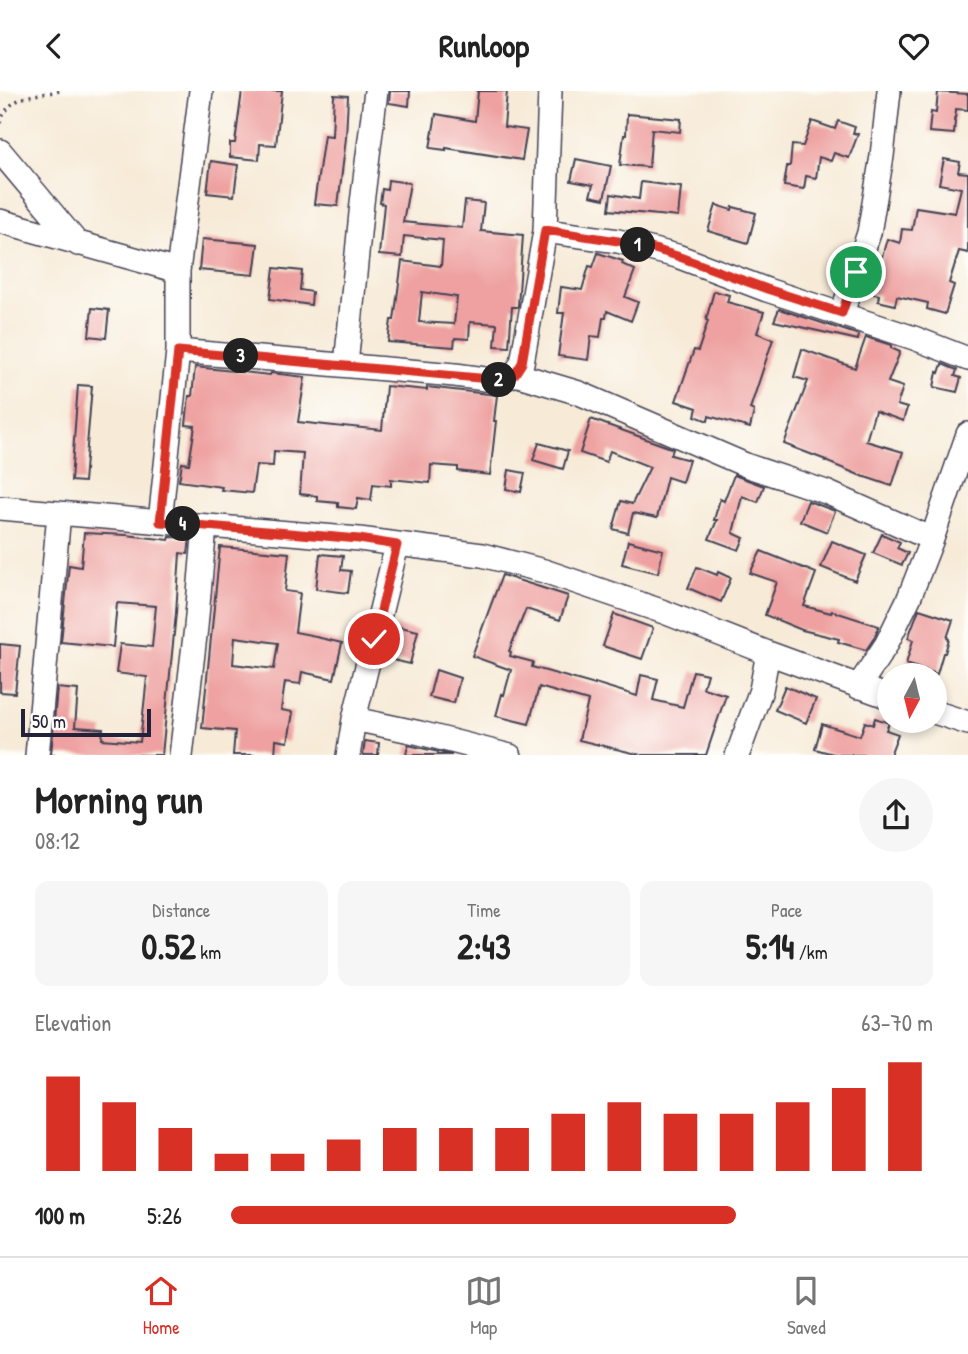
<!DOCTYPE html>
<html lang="en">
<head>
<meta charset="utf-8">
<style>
	body { margin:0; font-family:"Patrick Hand",sans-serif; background:#f6f6f6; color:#222; height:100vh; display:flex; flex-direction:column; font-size:26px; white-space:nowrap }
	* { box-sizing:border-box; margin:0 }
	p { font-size:23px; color:#767676 }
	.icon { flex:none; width:38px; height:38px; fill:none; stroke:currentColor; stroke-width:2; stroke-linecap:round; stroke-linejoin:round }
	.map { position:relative; height:664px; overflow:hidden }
	.details { display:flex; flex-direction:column; background:#fff; flex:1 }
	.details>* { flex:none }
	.needle { width:46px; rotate:187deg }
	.tools { position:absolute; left:877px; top:572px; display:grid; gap:14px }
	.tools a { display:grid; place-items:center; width:70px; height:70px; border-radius:50%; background:#fff; box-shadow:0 4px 10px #0003; font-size:35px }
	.scale { position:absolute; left:21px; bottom:18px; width:130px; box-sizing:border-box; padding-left:7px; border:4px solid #22223b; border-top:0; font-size:19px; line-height:24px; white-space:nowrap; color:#22223b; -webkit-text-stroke:5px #fdfcf7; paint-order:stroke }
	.pin { position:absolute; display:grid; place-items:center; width:60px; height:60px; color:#fff; margin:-30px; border:4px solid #fff; border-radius:50%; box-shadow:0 2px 7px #0007 }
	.km { position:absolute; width:35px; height:35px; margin:-18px; border-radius:50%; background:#222; color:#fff; font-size:19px; line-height:35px; text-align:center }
	.round { display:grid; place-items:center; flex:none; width:74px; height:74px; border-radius:37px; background:#f6f6f6 }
	.summary { display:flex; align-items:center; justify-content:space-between; height:119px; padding:0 35px }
	h1 { font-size:38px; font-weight:700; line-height:52px }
	.figures { display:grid; grid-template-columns:repeat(3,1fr); gap:10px; height:119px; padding:7px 35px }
	.figures div { display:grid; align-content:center; border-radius:14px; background:#f6f6f6; text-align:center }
	.figures b { font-size:35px; font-weight:700 }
	.figures small { font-size:19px; font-weight:400 }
	.figures p { font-size:19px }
	.chart { height:196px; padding:14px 35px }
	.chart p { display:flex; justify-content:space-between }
	.chart svg { width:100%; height:126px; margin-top:7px; stroke:#d93025; stroke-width:6 }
	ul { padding:0 35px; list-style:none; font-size:23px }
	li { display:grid; grid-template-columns:112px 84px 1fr; align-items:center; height:52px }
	li i { height:18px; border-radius:9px; background:#d93025 }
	header { display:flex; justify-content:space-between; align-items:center; height:91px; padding:0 35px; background:#fff; font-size:32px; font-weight:700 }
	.tabs { display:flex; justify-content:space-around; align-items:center; height:98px; border-top:2px solid #e0e0e0; background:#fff; font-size:19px; color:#767676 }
	.tabs a { display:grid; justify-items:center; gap:4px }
	.tabs .current { color:#d93025 }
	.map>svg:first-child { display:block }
	.building { fill:#eea1a0; fill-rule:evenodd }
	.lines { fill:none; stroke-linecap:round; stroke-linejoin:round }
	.minor-casing { stroke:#424053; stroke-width:26 }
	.path { stroke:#424053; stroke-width:3.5; stroke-dasharray:2 5; stroke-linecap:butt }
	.minor { stroke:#fff; stroke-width:23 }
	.route-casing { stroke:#fff; stroke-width:14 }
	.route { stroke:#d93025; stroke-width:9 }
</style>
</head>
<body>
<header><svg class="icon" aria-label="back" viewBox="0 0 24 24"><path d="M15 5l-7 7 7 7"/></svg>Runloop<svg class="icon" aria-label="heart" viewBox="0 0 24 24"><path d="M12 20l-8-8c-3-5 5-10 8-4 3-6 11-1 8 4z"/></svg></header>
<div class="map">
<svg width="968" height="665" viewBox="0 0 968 665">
	<rect width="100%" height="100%" fill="#fdfcf7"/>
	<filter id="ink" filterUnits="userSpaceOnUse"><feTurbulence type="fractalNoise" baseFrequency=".0143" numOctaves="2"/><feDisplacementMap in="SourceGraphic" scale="14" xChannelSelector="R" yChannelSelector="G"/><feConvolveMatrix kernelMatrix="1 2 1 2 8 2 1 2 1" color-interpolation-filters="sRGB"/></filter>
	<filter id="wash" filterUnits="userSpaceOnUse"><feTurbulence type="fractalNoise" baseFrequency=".00686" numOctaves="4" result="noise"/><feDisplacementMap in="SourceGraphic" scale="28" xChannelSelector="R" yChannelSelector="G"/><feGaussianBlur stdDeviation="1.57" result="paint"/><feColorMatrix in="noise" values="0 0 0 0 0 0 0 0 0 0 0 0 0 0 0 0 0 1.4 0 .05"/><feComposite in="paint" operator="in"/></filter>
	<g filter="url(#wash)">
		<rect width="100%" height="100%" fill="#f7ebd8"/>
		<g id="blocks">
			<path class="building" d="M242,0H282L276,54L260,53L259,69L230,66V52H235Z
				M390,0H410L409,15L389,12Z
				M478,0H507L504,36L527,39L522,69L446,57V59L430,57L436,23L475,30Z
				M938,1L968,3V19L956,18L954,43L929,41L931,21L936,22Z
				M334,4L348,5L346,47L338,115L314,113L324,44L332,45Z
				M627,23L681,28L680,41L652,38L649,76L620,74L624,44H626Z
				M812,30L835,38L838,30L855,36L853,42L858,43L849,67L834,62L831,70L819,66L816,87L806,85L804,98L784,95L787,75H790L792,54L803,55Z
				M576,68L611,75L604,108L590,105L593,94L571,90Z
				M944,68L960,71L958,81L968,82V162L959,160L949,192L954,194L945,223L927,218L928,212L897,205L895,214L878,210L879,204L870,202L875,182L877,183L887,148L900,152L902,138L912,139L916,116L955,122L961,97L939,93Z
				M211,70L238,74L234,105L207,102Z
				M388,89L410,92L403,131L462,137L465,110L484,112L481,140L523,144L518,215L517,216H512L509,256L495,255L497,233L470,231L469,248L455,247L454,256L388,251L391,229H394L402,170L441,175L443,149L404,145L402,166L379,164L384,113L380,112L382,98L387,99ZM422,201L457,206L454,233L419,231Z
				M641,91L681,96L678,126L609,119L611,103L639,108Z
				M716,114L732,119L733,116L756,122L748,152L708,140Z
				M202,148L258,153L254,184L199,179Z
				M598,162L623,170L622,173L635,179L625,206L638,211L631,230L607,220L606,227H603L600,246L591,245L588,269L558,265L564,222H558L561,196L582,199L589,175L593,176Z
				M274,177L302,180L300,199L312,201L311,214L270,208Z
				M714,200L729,204L727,211L764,221L757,242L773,248L750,318L754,320L750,337L709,325L708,330L695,325L697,317L676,310L694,259L698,260L708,230L706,229Z
				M92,217L109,219L106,247L89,245Z
				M779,218L859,244L858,249L774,230Z
				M866,246L891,254V257L900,261L888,291L903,296L897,314L907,317L903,330L875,320L866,350L903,361L892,395L859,384L825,370L826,369L784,353L808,290L794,286L802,258L855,277Z
				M942,273L957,279L955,285L961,287L957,301L934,296L937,281L939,282Z
				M195,276L270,284L271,282L305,286L298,331L343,336V335L382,339L386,295L427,299V296L497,304L494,330H496L490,384L458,380V376L431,374L430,392L391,388V395L373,393L371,409L358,407L356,418L338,416V412L317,410V405L300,403L303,362L274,360L273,375L256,374L252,402L221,399L222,396L179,390L182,372L189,373L195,335L186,334L189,305H192Z
				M78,294L92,295L84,391L71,390Z
				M591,328L671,357L673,358L671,364L689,369L682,391L667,386L657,427L633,422L628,442L613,438L621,410L632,413L650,376L610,360L606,371L580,362Z
				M539,352L568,360L563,378L533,369Z
				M509,379L525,382L521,401L506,398Z
				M734,384L764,395L758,411L742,405L733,442L744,447L739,459L709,448L717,429H714L720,408L724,410Z
				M808,410L835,420L827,441L800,430Z
				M84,442L126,444L169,449L170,446L190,447L188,463L180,462L176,522L162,664H51L57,597L78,599L75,636L103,638L102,648L140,651L147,586L116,582L120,553L152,556L156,515L117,512L113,556L61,551L69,474L81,476Z
				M882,443L900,451L897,457L908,462L902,474L873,462Z
				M628,450L663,459L658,482L622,473Z
				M832,450L866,464L855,490L821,476Z
				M220,456L289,462L285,500L300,502L295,541L316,545V546L342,552L334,588L302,581L300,593L285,591L281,619L293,621L288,651L276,649L275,664H233L235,640L202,637ZM235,546L278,552L274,578L233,573Z
				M761,460L816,482L804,515L831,522L832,520L879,535L874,547L866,559L838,551L839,548L802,539L765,524L777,491L750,482Z
				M320,463L343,465L341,479L351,480L348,502L316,498Z
				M697,476L717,484L718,481L731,487L721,511L688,497Z
				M502,484L568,505L560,529L526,518L509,560L511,561L510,565L533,571L532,576L595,594V592L637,605L641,584L658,588L653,609L683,616L693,580L707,583L703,597L726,604L706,664H641L579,649L588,610L539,596L529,633L496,625L502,603L504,604L511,579L472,565Z
				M919,518L953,529L947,547L949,548L945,562H943L937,583L906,573L913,549L908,547Z
				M614,523L653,537L642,568L603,555Z
				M396,535L418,540L410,573L389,568Z
				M0,553L20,555L15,602L0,601Z
				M436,579L460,587L454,612L429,606Z
				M785,595L816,608L806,632L775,619Z
				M875,627L889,632L886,639L898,643L890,664H837L815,658L822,633L860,645L865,631L873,634Z
				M365,650L379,652L378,664H363Z
				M408,654L417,656L452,664H406Z"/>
		</g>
	</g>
	<g filter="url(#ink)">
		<use href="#blocks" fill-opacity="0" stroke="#424053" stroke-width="2"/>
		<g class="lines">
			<defs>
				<path id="minor" d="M0,60L78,153
					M0,130L178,180
					M545,140L618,150L677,165L767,199L914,247L968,268
					M842,222L869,142L882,65L889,0
					M178,260L455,284L485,288L501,289L515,283L522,272L545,140L550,0
					M346,274L362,112L376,0
					M515,283L579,302L748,375L826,401L932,448
					M0,417L359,448L482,464L544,480L664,521L768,562L889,606
					M160,431L178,260V180L201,0
					M858,596L886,554L909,507L932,448L968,343
					M934,621L968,632
					M354,628L420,642L510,665
					M37,665L59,422
					M181,665L196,536L205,435
					M348,665L354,628L397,454
					M737,665L761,599L768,562"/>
			</defs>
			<use href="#minor" class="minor-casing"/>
			<path class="path" d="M0,32C10,2 35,5 60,0"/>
			<use href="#minor" class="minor"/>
		</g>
	</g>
	<g class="lines" filter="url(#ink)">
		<defs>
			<path id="route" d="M374,548L397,454L359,448L160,431L178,260L501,289L515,283L522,272L545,139L618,150L648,156L677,165L767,198L842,222L856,181"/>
		</defs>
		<use href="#route" class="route-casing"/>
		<use href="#route" class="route"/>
	</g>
</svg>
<div class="tools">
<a><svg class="needle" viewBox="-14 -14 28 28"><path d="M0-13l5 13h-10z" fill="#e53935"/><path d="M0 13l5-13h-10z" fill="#767676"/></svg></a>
</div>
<div class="scale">50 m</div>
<div class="pin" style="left:856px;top:181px;background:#1e9e55"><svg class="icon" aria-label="arrive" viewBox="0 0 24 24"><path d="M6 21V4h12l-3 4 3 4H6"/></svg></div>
<div class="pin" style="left:374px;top:548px;background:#d93025"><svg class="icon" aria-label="check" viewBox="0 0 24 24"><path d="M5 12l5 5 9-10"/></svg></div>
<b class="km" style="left:638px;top:154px">1</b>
<b class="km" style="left:499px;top:289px">2</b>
<b class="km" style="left:241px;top:265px">3</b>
<b class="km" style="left:183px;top:433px">4</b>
</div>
<section class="details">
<div class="summary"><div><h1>Morning run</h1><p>08:12</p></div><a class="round"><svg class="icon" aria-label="share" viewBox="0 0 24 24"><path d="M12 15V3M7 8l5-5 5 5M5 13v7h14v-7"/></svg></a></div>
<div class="figures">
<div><p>Distance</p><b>0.52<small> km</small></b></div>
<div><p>Time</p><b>2:43</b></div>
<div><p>Pace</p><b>5:14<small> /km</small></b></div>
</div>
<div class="chart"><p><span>Elevation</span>63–70 m</p>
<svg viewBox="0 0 160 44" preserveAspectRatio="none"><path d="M5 44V11M15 44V20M25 44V29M35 44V38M45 44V38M55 44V33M65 44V29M75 44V29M85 44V29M95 44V24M105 44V20M115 44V24M125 44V24M135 44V20M145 44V15M155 44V6"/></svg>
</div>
<ul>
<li><b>100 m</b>5:26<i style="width:72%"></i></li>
</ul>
</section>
<nav class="tabs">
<a class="current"><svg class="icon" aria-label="home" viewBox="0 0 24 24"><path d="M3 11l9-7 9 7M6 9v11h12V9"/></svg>Home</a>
<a><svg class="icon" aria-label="map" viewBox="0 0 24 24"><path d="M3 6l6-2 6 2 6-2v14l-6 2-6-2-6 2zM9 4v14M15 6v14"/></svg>Map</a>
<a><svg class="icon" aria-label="saved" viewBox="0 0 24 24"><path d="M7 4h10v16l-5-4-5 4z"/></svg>Saved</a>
</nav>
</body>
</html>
